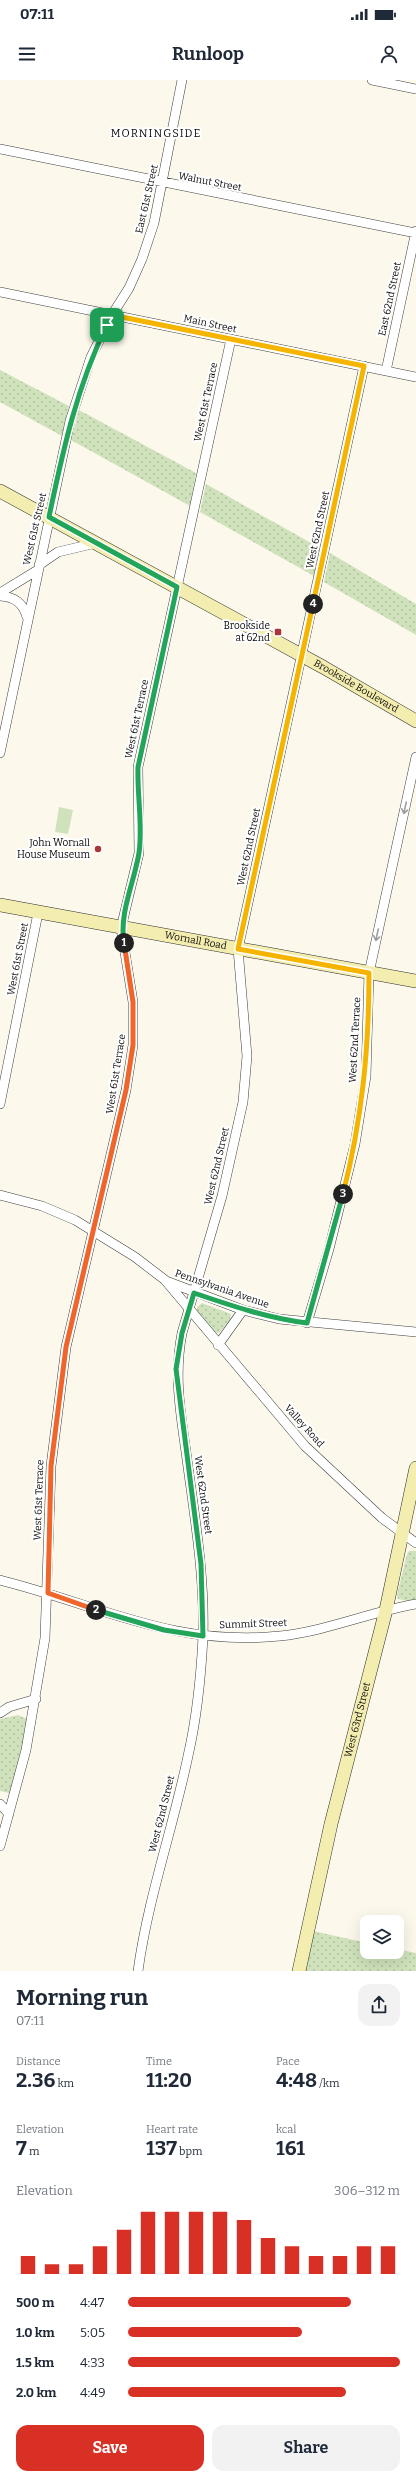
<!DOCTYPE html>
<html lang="en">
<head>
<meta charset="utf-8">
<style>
	body { margin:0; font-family:Bitter,serif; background:#f2f2f3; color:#1f2937; height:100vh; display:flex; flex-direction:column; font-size:15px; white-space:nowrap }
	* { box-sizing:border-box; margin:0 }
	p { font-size:13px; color:#747a83 }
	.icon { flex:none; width:22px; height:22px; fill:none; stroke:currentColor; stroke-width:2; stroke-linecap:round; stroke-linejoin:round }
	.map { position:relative; height:1891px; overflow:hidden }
	.sheet { display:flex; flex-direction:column; background:#fff; flex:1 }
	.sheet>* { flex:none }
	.tools { position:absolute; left:360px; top:1835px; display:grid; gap:8px }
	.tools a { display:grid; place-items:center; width:44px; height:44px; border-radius:8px; background:#fff; box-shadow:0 4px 16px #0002; font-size:20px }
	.pin { position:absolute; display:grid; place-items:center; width:34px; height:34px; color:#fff; margin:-17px; border-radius:8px; box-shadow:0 2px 6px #0006 }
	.km { position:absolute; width:20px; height:20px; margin:-10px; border-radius:50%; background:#222; color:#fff; font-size:11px; line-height:20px; text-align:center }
	.round { display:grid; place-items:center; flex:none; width:42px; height:42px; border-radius:12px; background:#f2f2f3 }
	.summary { display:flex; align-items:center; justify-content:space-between; height:68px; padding:0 16px }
	h1 { font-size:22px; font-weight:700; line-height:30px }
	.metrics { display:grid; grid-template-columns:repeat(3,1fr); gap:6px; height:68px; padding:4px 16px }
	.metrics div { display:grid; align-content:center }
	.metrics b { font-size:20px; font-weight:700 }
	.metrics small { font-size:11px; font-weight:400 }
	.metrics p { font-size:11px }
	.chart { height:112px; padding:8px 16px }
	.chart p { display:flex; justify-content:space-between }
	.chart svg { width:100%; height:72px; margin-top:4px; stroke:#d93025; stroke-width:6 }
	.action { display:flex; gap:8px; margin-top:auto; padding:8px 16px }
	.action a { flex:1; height:46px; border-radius:12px; background:#d93025; color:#fff; font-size:16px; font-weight:700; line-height:46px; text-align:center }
	.action a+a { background:#f2f2f3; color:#1f2937 }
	ul { padding:0 16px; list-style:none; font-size:13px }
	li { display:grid; grid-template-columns:64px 48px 1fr; align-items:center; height:30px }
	li i { height:10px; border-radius:5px; background:#d93025 }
	.status { display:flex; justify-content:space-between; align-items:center; height:28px; padding:0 20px; background:#fff; direction:ltr }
	.status svg { height:11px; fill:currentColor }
	header { display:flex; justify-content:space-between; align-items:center; height:52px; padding:0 16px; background:#fff; font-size:18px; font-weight:700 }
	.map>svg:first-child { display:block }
	.grass { fill:url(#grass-dots) }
	.garden { fill:#cfe2bb }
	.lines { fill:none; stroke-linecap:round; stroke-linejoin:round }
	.street-casing { stroke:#3e3e3e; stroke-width:10 }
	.secondary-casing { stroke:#2d2d2d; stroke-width:14 }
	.street { stroke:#fff; stroke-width:9 }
	.secondary { stroke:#f4edb0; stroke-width:13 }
	.oneway { stroke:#9d9d9d }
	.split-1-casing { stroke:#fff; stroke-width:8 }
	.split-2-casing { stroke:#fff; stroke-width:8 }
	.split-3-casing { stroke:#fff; stroke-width:8 }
	.split-4-casing { stroke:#fff; stroke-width:8 }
	.split-5-casing { stroke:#fff; stroke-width:8 }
	.split-1 { stroke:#22a559; stroke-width:5 }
	.split-2 { stroke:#f0652b; stroke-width:5 }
	.split-3 { stroke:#22a559; stroke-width:5 }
	.split-4 { stroke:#f5b400; stroke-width:5 }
	.split-5 { stroke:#f5b400; stroke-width:5 }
	.poi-dot { fill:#a8373b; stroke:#fff; stroke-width:1.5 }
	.labels { text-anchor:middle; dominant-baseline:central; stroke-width:4; stroke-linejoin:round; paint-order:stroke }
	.street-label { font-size:10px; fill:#0b0b0b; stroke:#fff }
	.poi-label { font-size:10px; fill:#0b0b0b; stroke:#fff; text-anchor:end }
	.neighbourhood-label { font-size:11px; letter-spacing:1px; fill:#0b0b0b; stroke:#fff }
</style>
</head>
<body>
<div class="status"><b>07:11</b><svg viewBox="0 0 49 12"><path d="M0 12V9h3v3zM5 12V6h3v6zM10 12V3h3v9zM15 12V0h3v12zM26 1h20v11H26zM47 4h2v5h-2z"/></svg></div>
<header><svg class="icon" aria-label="menu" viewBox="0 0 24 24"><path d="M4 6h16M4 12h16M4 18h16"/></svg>Runloop<svg class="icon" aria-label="person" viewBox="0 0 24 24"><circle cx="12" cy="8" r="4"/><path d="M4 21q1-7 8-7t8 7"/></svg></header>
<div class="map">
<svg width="416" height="1891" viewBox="0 0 416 1891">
	<defs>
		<pattern id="grass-dots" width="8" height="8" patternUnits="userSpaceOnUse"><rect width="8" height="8" fill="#cfe2bb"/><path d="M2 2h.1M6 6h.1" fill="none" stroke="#b0c19f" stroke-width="1.8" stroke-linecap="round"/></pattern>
	</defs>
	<rect width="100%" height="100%" fill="#fcf9ec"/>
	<path class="grass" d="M0,290L69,326L62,356L0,322Z
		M79,330L196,393L190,426L71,360Z
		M206,404L320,468L314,496L200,432Z
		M330,473L416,524V555L324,502Z
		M202,1223L231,1234L230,1240L219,1253L213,1252L197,1231V1227Z
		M409,1471H416V1520L408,1521L398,1519L397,1515L407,1474Z
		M18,1635L27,1639L23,1666L12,1710L9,1713L0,1711V1639Z
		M313,1851L367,1863V1872H397V1869L416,1873V1891H305Z"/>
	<path class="garden" d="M59,727L73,730L68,754L55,752Z"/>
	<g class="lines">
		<defs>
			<path id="street" d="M372,0L416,9
				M0,69L416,153
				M0,212L416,297
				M386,291L416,151
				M39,485L58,472L96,463
				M0,513L36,491
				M0,516C15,517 23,523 27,537
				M0,673L70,341L91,277L112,235L129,208L142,179L154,143L182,0
				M0,1024L38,833
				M0,1115L42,1126L75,1140L135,1177L165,1200L305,1366L382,1438L416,1463
				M166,1201L243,1230L279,1239L416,1252
				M307,1243L329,1169L355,1064L366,996L369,893L416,677
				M218,1265L243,1230
				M0,1500C99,1525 174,1567 280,1556C327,1551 370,1532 416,1524
				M0,1633L9,1627L36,1619
				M0,1724L9,1734
				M0,1766L26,1670L45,1558L51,1386L66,1267L126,1010L133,965V922L121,848L139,773L138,687L231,259
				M138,1891C148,1818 173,1748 188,1676C197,1637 201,1596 203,1557C205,1495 194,1433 186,1372C180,1330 174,1295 182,1253L222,1116L243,1022L247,976L238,869L364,286"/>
			<g id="secondary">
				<path id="s1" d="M0,411L323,587L416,641"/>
				<path id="s2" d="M0,825L416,901"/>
				<path id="s3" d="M299,1891L331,1744L386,1530L416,1388"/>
			</g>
		</defs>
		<use href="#street" class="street-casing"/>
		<use href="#secondary" class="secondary-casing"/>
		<use href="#street" class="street"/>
		<use href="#secondary" class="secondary"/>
	</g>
	<defs><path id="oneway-shaft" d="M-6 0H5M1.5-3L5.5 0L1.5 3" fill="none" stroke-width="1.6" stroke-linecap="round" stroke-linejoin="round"/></defs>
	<g class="oneway">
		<use href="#oneway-shaft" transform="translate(405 728) rotate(102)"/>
		<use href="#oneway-shaft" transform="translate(377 855) rotate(102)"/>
	</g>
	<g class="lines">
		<defs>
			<path id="split-1" d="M107,245C77,306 63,370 49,437L177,507L138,687C137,716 143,745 139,773C134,803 119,833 124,863"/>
			<path id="split-2" d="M96,1530L48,1513L51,1386L66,1267L126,1010L133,965V922L124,863"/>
			<path id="split-3" d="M96,1530L164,1550L203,1556L201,1484L176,1289L182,1253L194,1213C232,1226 268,1238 307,1243L343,1114"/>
			<path id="split-4" d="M313,524L238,869L369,893C369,970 362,1039 343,1114"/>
			<path id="split-5" d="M107,245L112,235L364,286L313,524"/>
		</defs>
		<use href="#split-1" class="split-1-casing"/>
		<use href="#split-2" class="split-2-casing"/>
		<use href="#split-3" class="split-3-casing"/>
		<use href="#split-4" class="split-4-casing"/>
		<use href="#split-5" class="split-5-casing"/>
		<use href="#split-1" class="split-1"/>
		<use href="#split-2" class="split-2"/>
		<use href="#split-3" class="split-3"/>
		<use href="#split-4" class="split-4"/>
		<use href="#split-5" class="split-5"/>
	</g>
	<g class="poi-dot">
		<rect x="274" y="548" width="8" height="8" rx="2"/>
		<circle cx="98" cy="769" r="4"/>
	</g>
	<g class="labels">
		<g class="street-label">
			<text transform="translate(210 102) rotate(11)">Walnut Street</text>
			<text transform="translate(147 119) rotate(-77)">East 61st Street</text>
			<text transform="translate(390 219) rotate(-78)">East 62nd Street</text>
			<text transform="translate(210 244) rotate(12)">Main Street</text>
			<text transform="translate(206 322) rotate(-78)">West 61st Terrace</text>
			<text transform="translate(35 449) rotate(-77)">West 61st Street</text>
			<text transform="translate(318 450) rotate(-78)">West 62nd Street</text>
			<text stroke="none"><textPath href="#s1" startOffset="406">Brookside Boulevard</textPath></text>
			<text transform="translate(137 639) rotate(-78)">West 61st Terrace</text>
			<text transform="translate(249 767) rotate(-78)">West 62nd Street</text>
			<text stroke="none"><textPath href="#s2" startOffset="199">Wornall Road</textPath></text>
			<text transform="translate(18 879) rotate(-79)">West 61st Street</text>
			<text transform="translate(355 960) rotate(-87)">West 62nd Terrace</text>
			<text transform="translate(116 994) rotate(-81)">West 61st Terrace</text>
			<text transform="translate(217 1086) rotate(-77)">West 62nd Street</text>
			<text transform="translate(222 1209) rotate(19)">Pennsylvania Avenue</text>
			<text transform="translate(304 1346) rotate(48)">Valley Road</text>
			<text transform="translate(203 1415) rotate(82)">West 62nd Street</text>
			<text transform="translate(39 1420) rotate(-88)">West 61st Terrace</text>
			<text transform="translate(253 1544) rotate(-2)">Summit Street</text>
			<text stroke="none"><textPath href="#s3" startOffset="258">West 63rd Street</textPath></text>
			<text transform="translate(162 1734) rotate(-76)">West 62nd Street</text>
		</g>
		<g class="poi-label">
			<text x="270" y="546">Brookside<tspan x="270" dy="12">at 62nd</tspan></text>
			<text x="90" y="763">John Wornall<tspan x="90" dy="12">House Museum</tspan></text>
		</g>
		<g class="neighbourhood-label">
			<text x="156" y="53">MORNINGSIDE</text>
		</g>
	</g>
</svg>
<div class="tools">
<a><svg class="icon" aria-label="layers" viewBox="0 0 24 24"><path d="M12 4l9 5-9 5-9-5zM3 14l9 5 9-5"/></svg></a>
</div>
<div class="pin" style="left:107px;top:245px;background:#1e9e55"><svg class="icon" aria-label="arrive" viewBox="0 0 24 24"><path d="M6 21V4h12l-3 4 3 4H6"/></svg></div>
<b class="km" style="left:124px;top:863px">1</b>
<b class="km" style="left:96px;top:1530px">2</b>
<b class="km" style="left:343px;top:1114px">3</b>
<b class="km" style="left:313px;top:524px">4</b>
</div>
<section class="sheet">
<div class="summary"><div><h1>Morning run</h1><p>07:11</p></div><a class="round"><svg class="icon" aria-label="share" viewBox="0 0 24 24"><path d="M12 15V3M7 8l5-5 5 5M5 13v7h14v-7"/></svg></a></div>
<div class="metrics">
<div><p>Distance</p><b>2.36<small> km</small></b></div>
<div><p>Time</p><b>11:20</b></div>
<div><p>Pace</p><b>4:48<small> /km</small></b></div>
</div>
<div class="metrics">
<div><p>Elevation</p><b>7<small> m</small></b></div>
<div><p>Heart rate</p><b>137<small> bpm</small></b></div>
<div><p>kcal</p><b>161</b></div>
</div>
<div class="chart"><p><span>Elevation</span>306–312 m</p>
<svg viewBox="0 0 160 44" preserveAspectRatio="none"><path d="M5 44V33M15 44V38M25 44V38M35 44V27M45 44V17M55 44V6M65 44V6M75 44V6M85 44V6M95 44V11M105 44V22M115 44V27M125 44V33M135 44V33M145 44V27M155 44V27"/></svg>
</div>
<ul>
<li><b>500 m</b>4:47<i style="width:82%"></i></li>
<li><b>1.0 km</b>5:05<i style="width:64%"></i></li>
<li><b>1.5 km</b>4:33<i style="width:100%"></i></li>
<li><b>2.0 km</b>4:49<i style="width:80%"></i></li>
</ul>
<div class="action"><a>Save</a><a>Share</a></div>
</section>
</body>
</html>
